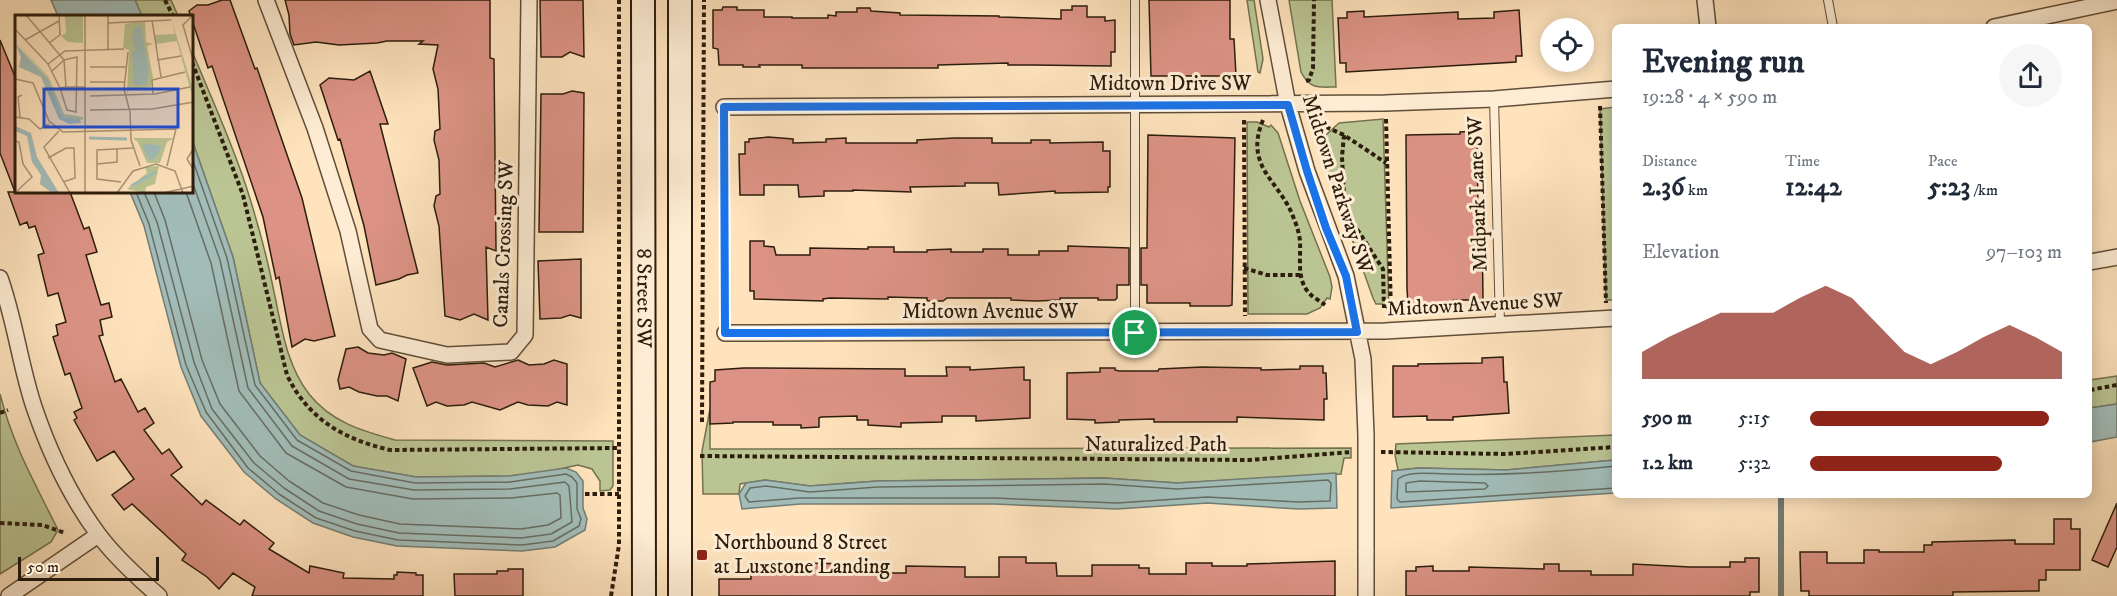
<!DOCTYPE html>
<html lang="en">
<head>
<meta charset="utf-8">
<style>
	body { margin:0; font-family:"IM FELL DW Pica",serif; background:#f6f6f7; color:#1f2937; height:100vh; display:flex; flex-direction:column; font-size:22px; white-space:nowrap }
	* { box-sizing:border-box; margin:0 }
	p { font-size:20px; color:#747a83 }
	.icon { flex:none; width:33px; height:33px; fill:none; stroke:currentColor; stroke-width:2; stroke-linecap:round; stroke-linejoin:round }
	.map { position:relative; flex:1; overflow:hidden }
	.details { position:absolute; left:1612px; top:24px; width:480px; height:474px; display:flex; flex-direction:column; background:#fff; border-radius:9px; box-shadow:0 3px 15px #0003 }
	.details>* { flex:none }
	.buttons { position:absolute; left:1540px; top:18px; display:grid; gap:12px }
	.buttons a { display:grid; place-items:center; width:54px; height:54px; border-radius:50%; background:#fff; box-shadow:0 3px 15px #0003; font-size:30px }
	.scale { position:absolute; left:18px; bottom:15px; width:141px; box-sizing:border-box; padding-left:6px; border:3px solid #2c1d0d; border-top:0; font-size:16px; line-height:21px; white-space:nowrap; color:#2c1d0d; -webkit-text-stroke:4px #feedd4; paint-order:stroke }
	.pin { position:absolute; display:grid; place-items:center; width:51px; height:51px; color:#fff; margin:-26px; border:3px solid #fff; border-radius:50%; box-shadow:0 2px 6px #0007 }
	.round { display:grid; place-items:center; flex:none; width:63px; height:63px; border-radius:32px; background:#f6f6f7 }
	.summary { display:flex; align-items:center; justify-content:space-between; height:102px; padding:0 30px }
	h1 { font-size:33px; font-weight:800; line-height:45px }
	.stats { display:grid; grid-template-columns:repeat(3,1fr); gap:9px; height:102px; padding:6px 30px }
	.stats div { display:grid; align-content:center }
	.stats b { font-size:26px; font-weight:800 }
	.stats small { font-size:16px; font-weight:400 }
	.stats p { font-size:16px }
	.chart { height:168px; padding:12px 30px }
	.chart p { display:flex; justify-content:space-between }
	.chart svg { width:100%; height:108px; margin-top:6px; fill:#8f2418; opacity:.7 }
	ul { padding:0 30px; list-style:none; font-size:20px }
	li { display:grid; grid-template-columns:96px 72px 1fr; align-items:center; height:45px }
	li i { height:15px; border-radius:8px; background:#8f2418 }
	.map>svg:first-child { display:block }
	.green { fill:#bbc594; stroke:#747150; stroke-width:1.5 }
	.water { fill:#a2bdb9; stroke:#737d74; stroke-width:1.5 }
	.lines { fill:none; stroke-linecap:round; stroke-linejoin:round }
	.shore { stroke:#676d63; stroke-width:1.5 }
	.stream { stroke:#737d74; stroke-width:6 }
	.building { fill:#dc9385; stroke:#2c1d0d; stroke-width:1.5 }
	.service-casing { stroke:#604e39; stroke-width:10 }
	.minor-casing { stroke:#604e39; stroke-width:18 }
	.secondary-casing { stroke:#2c1d0d; stroke-width:26 }
	.path { stroke:#2c1d0d; stroke-width:4; stroke-dasharray:4.5 3; stroke-linecap:butt }
	.service { stroke:#feedd4; stroke-width:8 }
	.minor { stroke:#feedd4; stroke-width:15 }
	.secondary { stroke:#feedd4; stroke-width:22 }
	.minor-bridge-casing { stroke:#604e39; stroke-width:18; stroke-linecap:butt }
	.minor-bridge { stroke:#feedd4; stroke-width:15 }
	.route-casing { stroke:#fff; stroke-width:12 }
	.route { stroke:#1a73e8; stroke-width:8 }
	.poi-dot { fill:#8f2418; stroke:#feedd4; stroke-width:2 }
	.labels { text-anchor:middle; dominant-baseline:central; stroke-width:6; stroke-linejoin:round; paint-order:stroke }
	.street-label { font-size:21px; fill:#2c1d0d; stroke:#feedd4 }
	.poi-label { font-size:21px; fill:#2c1d0d; stroke:#feedd4; text-anchor:start }
	.inset-river { fill:none; stroke:#a2bdb9; stroke-width:3 }
	.inset-road { fill:none; stroke:#aa9477; stroke-width:1.5 }
	.view { fill:#1d4ed8; fill-opacity:0.15; stroke:#1d4ed8; stroke-width:3 }
	.inset-edge { fill:none; stroke:#2c1d0d; stroke-width:3 }
</style>
</head>
<body>
<div class="map">
<svg width="2117" height="596" viewBox="0 0 2117 596">
	<rect width="100%" height="100%" fill="#fee3bd"/>
	<filter id="stains"><feTurbulence type="fractalNoise" baseFrequency=".00333" numOctaves="4"/><feColorMatrix values="0 0 0 0 .2 0 0 0 0 .09 0 0 0 0 .02 0 0 0 .5 -.17"/></filter>
	<radialGradient id="worn" r=".72"><stop offset=".6" stop-color="#630" stop-opacity="0"/><stop offset="1" stop-color="#630" stop-opacity=".3"/></radialGradient>
	<path class="green" d="M135,0H171L178,16H142Z
		M1247,0H1254L1263,59L1260,73L1258,72Z
		M1289,0H1332L1336,87C1319,87 1310,90 1301,72Z
		M192,51C210,95 231,140 246,186C257,220 267,256 274,292C282,328 286,364 309,394C331,422 362,431 395,440L613,441V486L610,490L600,491V481L592,469L578,465L545,472L509,476L416,477L353,466L300,435L260,383L233,257L192,140Z
		M1615,107V300H1606L1600,109Z
		M1383,119L1389,310L1382,304H1376L1373,298L1320,149L1323,135H1326L1339,123Z
		M1247,122H1257L1269,127L1271,125L1278,133L1300,201L1330,277L1332,287L1330,299L1327,298L1320,308L1307,314H1248Z
		M2117,376V404L2090,408V380Z
		M0,394C13,446 35,483 58,530L51,542L0,574Z
		M710,409V449L1351,448V458H1344L1341,474L1177,483L1104,478L878,481L810,486L765,480L740,484L739,494H703L702,451Z
		M1615,435V460L1506,470L1419,468L1398,470L1395,455L1396,444Z"/>
	<path class="water" d="M51,0H135L142,16H58Z
		M192,140L233,257L260,383L300,435L353,466L416,477L509,476L566,468L576,472L583,481V508L587,519L585,530L555,547L522,551L397,546L353,537L313,523L276,499L244,472L201,416L181,367L144,226L130,192H192Z
		M2117,404V437L2090,442V408Z
		M1615,460V493L1391,508L1392,471L1419,468L1506,470Z
		M1336,473L1337,508L1298,509L1207,503L1117,509L994,504H800L742,509L739,494L746,483L765,480L810,486L878,481L1104,478L1177,483Z"/>
	<g class="lines">
		<path class="shore" d="M136,192L149,224L186,365L206,412L248,468L279,494L316,518L355,531L398,540L522,545L553,541L579,526L581,519L577,509V483L572,477L566,474L510,482L415,483L351,471L297,440L255,385L227,258L192,158
			M144,192L157,222L194,362L212,409L254,463L284,488L319,511L357,524L399,533L521,538L551,534L572,522L569,486L565,482L510,489L414,490L349,479L292,446L248,388L220,260L192,181
			M154,192L165,220L202,360L220,404L260,456L289,481L323,503L359,515L400,524L521,529L548,525L561,518L560,495L557,493L511,498L413,499L346,487L286,453L239,391L211,263L186,192
			M1616,466C1559,472 1505,476 1447,474C1434,474 1408,470 1398,479L1397,499L1400,502L1616,488
			M1328,480L1331,483L1330,501L1298,502L1207,497L1117,503L994,498H799L749,502L745,496L750,488L766,486L810,492L878,487L1104,484L1177,489Z
			M1420,481L1485,483L1488,486L1485,489L1406,492V483Z"/>
		<path class="stream" d="M1781,495V596"/>
	</g>
	<path class="building" d="M222,0H230L255,69L257,68L302,198L335,336L314,341L305,339L292,347L279,277L276,279L263,217L212,66L208,68L189,11L197,5H208Z
		M285,0H490V58L494,59L496,251L486,247L488,320L474,314L460,320L445,316L439,226L434,206L436,196L440,194L439,160L434,140L435,131L440,129L438,89L433,69L438,45L419,44L423,41H387L377,43L339,45L316,42L294,45L290,34L289,15Z
		M540,0H583L584,57L570,52L562,57H541Z
		M1149,0H1230V39H1234L1236,76H1151Z
		M1072,6H1087V17H1105V21L1115,20V52H1111V66L1032,65H1008V63L938,65V68H802V65H759L760,67H743V65H719L718,49L713,48V10H722L723,7H737V10H764V17H792V18H828V15L836,16V12H857V8H870L871,11L900,13V15L999,16V17L1061,19V10H1072Z
		M1519,10L1522,56H1516V62L1346,72V63H1340L1338,18H1347V12L1364,11V17L1458,12V19L1494,18V12Z
		M0,40L16,79V192H70L84,229L89,227L97,252L86,255L101,305L109,303L112,317L100,320L103,335L99,336L115,382L121,379L138,412L145,408L154,423L144,430L162,454L169,449L182,467L171,475L202,505L206,500L240,525L244,520L274,543L269,549L309,573L310,566L344,573L343,578L394,579V575H397V572L416,573V575H423V596H252L255,587L233,573L219,589L207,577L182,560L186,554L132,504L124,510L112,495L134,479L114,451L97,461L74,420L77,418L74,412L82,408L70,373L65,375L53,337L58,335L56,325L66,322L58,293L48,296L38,255L44,253L35,226L29,228L27,222L20,225L8,192H15L0,153Z
		M370,71L388,124H380L418,273L407,275L399,279L376,285L364,226L340,139L338,140L320,85L329,78L354,80Z
		M572,91L584,93L583,232H539L541,94H563Z
		M1477,131L1478,218H1482L1483,300H1454L1450,304L1410,305L1408,304L1407,289L1406,135L1460,134V132Z
		M1148,135L1235,138L1232,305L1229,306H1190V303H1147V285H1141V248H1147Z
		M768,137L793,139V143L826,142V139L846,138V143H917V140L955,138H992V143H1031V140H1050V143L1103,142V151H1110V187H1108V192L1055,193V191L999,195L998,183H965V186L910,187L911,192L853,190V191H824V196L799,197L798,185H764V195H740L739,154H745V142H749V139Z
		M750,241H764V246L774,247L776,255H810V248L868,249V247H894V252H927V250L951,249V252H983V249H1008V255H1039V251H1068V246L1129,248V285H1117V298L1115,300H1098V298H1060V300L1036,301L1011,300V298H947L943,301H927V298L888,297V299L830,298L823,299V301L754,299V291H750Z
		M581,259V318L570,315L561,318L540,319L538,261Z
		M358,347L368,353L384,355L392,353L406,359L398,401L387,396H377L359,392L349,387L340,389L338,380L346,349Z
		M1503,357L1504,382H1507L1509,413L1453,417V420H1427V416L1393,417V366H1418V364L1482,363V358Z
		M518,360L529,365L544,364L554,360L567,364V405L557,402L548,406L528,405L518,402L500,410L472,402L464,405L447,406L436,402L427,406L413,368L432,362L447,365L484,363L495,367Z
		M1300,366H1323V373H1326L1327,399H1324V420L1237,417V422H1154V419L1119,420V422L1095,423V420L1067,419V373L1100,372V368H1115V370L1119,371H1158L1159,369L1202,367L1261,368V370L1300,369Z
		M946,367H970V370L1024,367V380H1030V418L976,421V416H942V422L901,423V427L868,425V420H857V416L821,417L819,418V427L801,428V425H773V422H733V423L710,424V382L715,381V370L744,368L905,369V376H947Z
		M2117,503V547L2108,567L2092,560Z
		M2054,519H2071V529H2080V570H2046V580H2039V591L1953,592V596H1809V591H1801L1800,552H1827V563H1864V550H1879V552H1924V545H1932V542L2015,540V544H2054Z
		M999,557H1026V563H1056L1057,576H1092V565H1139V568H1149V574H1186V563H1212V566H1247V564L1335,561V596H719V579H751V572L764,571L763,567H784V563L870,564V573H906V566L965,567V577H999Z
		M1745,558H1759V592H1750V596H1406V571H1416V567L1433,566V571H1469V567L1544,569V564H1559V571H1591V575H1633V564L1690,567H1730V562H1745Z
		M508,569H523V596H455L454,574H497V571H508Z"/>
	<g class="lines">
		<defs>
			<path id="service" d="M1135,0V333
				M1828,0L1833,27
				M1494,99L1500,324
				M724,107L725,333"/>
			<path id="minor" d="M266,0L315,128L348,231L370,329L380,340L447,355L511,352L525,335L529,0
				M1268,0L1288,105L1307,171L1346,276L1363,359L1366,435
				M1705,0L1708,27
				M1994,27L2117,1
				M724,107L1385,103L1494,99L1616,89
				M2090,262L2117,257
				M0,278C15,320 20,365 34,407C49,451 70,496 98,534C115,557 137,577 159,596
				M725,333L1385,331L1616,318
				M9,596L98,535
				M1366,596V551"/>
			<g id="secondary">
				<path id="s1" d="M643,0L644,596"/>
				<path d="M680,0V596"/>
			</g>
		</defs>
		<use href="#service" class="service-casing"/>
		<use href="#minor" class="minor-casing"/>
		<use href="#secondary" class="secondary-casing"/>
		<path class="path" d="M165,0L173,16
			M192,62L243,195L287,375C308,419 343,439 390,450L619,448
			M1306,81L1309,80L1313,68L1314,0
			M1600,106L1606,303
			M1386,119L1391,313
			M1244,120L1245,316
			M1263,120C1243,168 1281,181 1294,219C1297,226 1299,233 1300,241C1301,259 1296,280 1310,294C1314,298 1320,301 1325,305
			M1326,127L1344,135L1386,163
			M1344,135L1342,157L1344,196L1347,211L1353,223L1383,269L1384,308
			M1244,268L1267,275H1300
			M2090,390L2117,385
			M0,413L8,410
			M702,422L704,0
			M1381,452L1506,454L1616,447
			M700,456L1249,460L1352,452
			M585,494H619
			M0,523L42,525L65,533
			M611,596L619,545V0"/>
		<use href="#service" class="service"/>
		<use href="#minor" class="minor"/>
		<use href="#secondary" class="secondary"/>
		<defs>
			<path id="minor-bridge" d="M1366,551V435"/>
		</defs>
		<use href="#minor-bridge" class="minor-bridge-casing"/>
		<use href="#minor-bridge" class="minor-bridge"/>
	</g>
	<g class="lines">
		<defs>
			<path id="route" d="M1288,105L1307,171L1326,228L1346,276L1357,332L725,333L724,107Z"/>
		</defs>
		<use href="#route" class="route-casing"/>
		<use href="#route" class="route"/>
	</g>
	<rect class="poi-dot" x="696" y="549" width="12" height="12" rx="3"/>
	<g class="labels">
		<g class="street-label">
			<text x="1170" y="84">Midtown Drive SW</text>
			<text transform="translate(1337 184) rotate(72)">Midtown Parkway SW</text>
			<text transform="translate(1478 194) rotate(-92)">Midpark Lane SW</text>
			<text transform="translate(504 244) rotate(-88)">Canals Crossing SW</text>
			<text stroke="none"><textPath href="#s1" startOffset="298">8 Street SW</textPath></text>
			<text transform="translate(1475 305) rotate(-3)">Midtown Avenue SW</text>
			<text x="990" y="312">Midtown Avenue SW</text>
			<text x="1156" y="445">Naturalized Path</text>
		</g>
		<g class="poi-label">
			<text x="714" y="543">Northbound 8 Street<tspan x="714" dy="24">at Luxstone Landing</tspan></text>
		</g>
	</g>
	<g transform="translate(15 15)">
		<rect width="178" height="178" fill="#fee3bd"/>
		<path d="M45,0H68V28L53,27L46,21L51,18L50,2ZM155,0L178,74V84L162,26L141,29L139,20L160,19ZM130,6L131,27L138,29L132,31L138,63L136,72L114,74L112,79L114,35L108,33L110,9ZM0,25L34,63L49,99L68,102V105L48,102L33,64ZM118,123H159L152,127L145,148H132L123,127ZM144,151L140,169L131,172L130,178L112,174L132,158L130,152Z" fill="#bbc594"/>
		<path d="M126,11L134,56L131,70H119L117,37L121,35L117,24L119,13ZM0,28L33,64L48,102L65,104L66,108L54,109L44,104L26,62L4,52L6,42ZM0,111L16,118L22,142L44,178H37L25,169L26,160L17,147L12,121L0,116ZM134,129L147,131L140,143L134,145L127,130Z" fill="#a2bdb9"/>
		<path class="inset-river" d="M74,123L112,124M116,171L141,157"/>
		<path class="inset-road" d="M11,0L49,45L62,42L61,97L52,95L45,73M70,0V178M178,0L168,10L179,48M137,5L146,62M93,8L156,5M0,14L33,49L50,36L109,34M10,25L44,6M34,28L45,20L44,0M93,34V0M113,37L109,74L115,97L116,125L125,151M142,45L166,41M33,49L45,73L51,72M75,52H111M37,56L49,45L51,72H70M0,64L18,68L34,106L48,117L161,114L152,151M75,67H109M138,79L137,65L170,57M75,81L140,79L175,72M75,95L137,94L179,87M0,102L14,104L25,114L34,109M5,102L3,82L7,80M44,116L29,132L55,178M0,126L4,127L8,149L17,162L2,176M177,136L172,144L178,154M33,143L51,133H59L60,163L48,167M82,149L102,147V134M106,167L82,164V135L118,133M102,178L118,156L141,149L160,156L168,178M148,178L179,171"/>
		<path class="view" d="M29,74H163V112H29Z"/>
		<rect width="178" height="178" class="inset-edge"/>
	</g>
	<rect width="100%" height="100%" filter="url(#stains)"/>
	<rect width="100%" height="100%" fill="url(#worn)"/>
</svg>
<div class="buttons">
<a><svg class="icon" aria-label="locate" viewBox="0 0 24 24"><circle cx="12" cy="12" r="6"/><path d="M12 2v4M12 18v4M2 12h4M18 12h4"/></svg></a>
</div>
<div class="scale">50 m</div>
<div class="pin" style="left:1135px;top:333px;background:#1e9e55"><svg class="icon" aria-label="arrive" viewBox="0 0 24 24"><path d="M6 21V4h12l-3 4 3 4H6"/></svg></div>
<section class="details">
<div class="summary"><div><h1>Evening run</h1><p>19:28 · 4 × 590 m</p></div><a class="round"><svg class="icon" aria-label="share" viewBox="0 0 24 24"><path d="M12 15V3M7 8l5-5 5 5M5 13v7h14v-7"/></svg></a></div>
<div class="stats">
<div><p>Distance</p><b>2.36<small> km</small></b></div>
<div><p>Time</p><b>12:42</b></div>
<div><p>Pace</p><b>5:23<small> /km</small></b></div>
</div>
<div class="chart"><p><span>Elevation</span>97–103 m</p>
<svg viewBox="0 0 160 44" preserveAspectRatio="none"><path d="M0 44V33L10 27L20 22L30 17L40 17L50 17L60 11L70 6L80 11L90 22L100 33L110 38L120 33L130 27L140 22L150 27L160 33V44z"/></svg>
</div>
<ul>
<li><b>590 m</b>5:15<i style="width:95%"></i></li>
<li><b>1.2 km</b>5:32<i style="width:76%"></i></li>
</ul>
</section>
</div>
</body>
</html>
